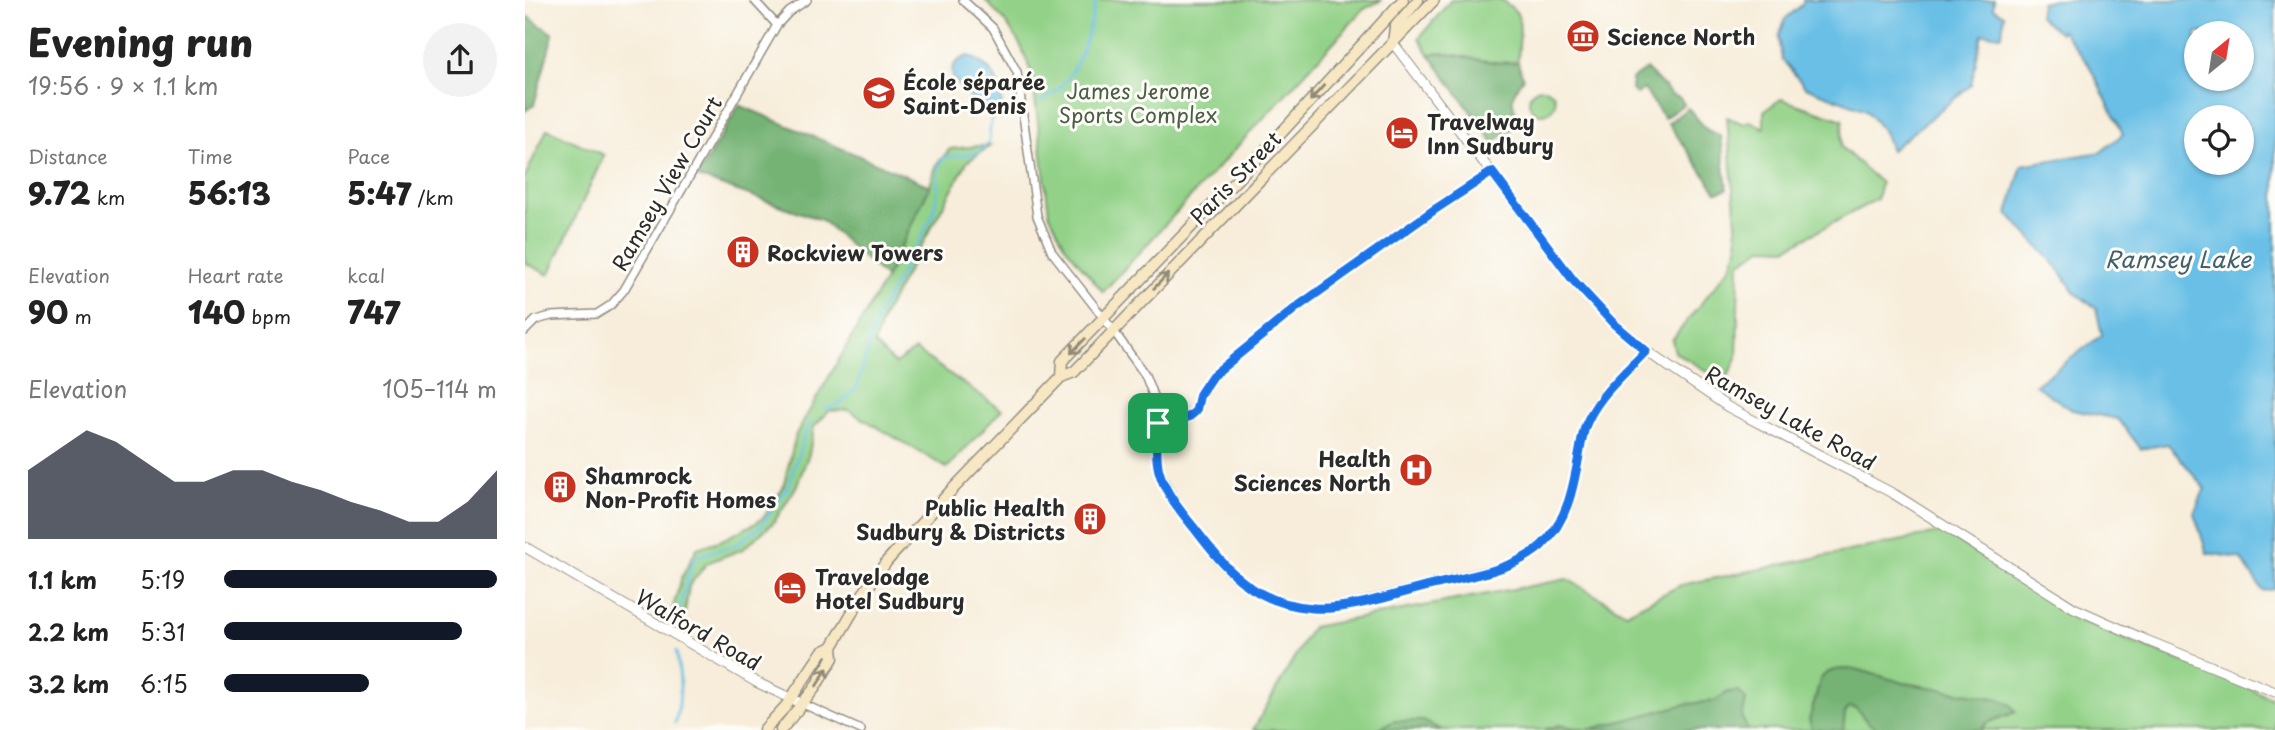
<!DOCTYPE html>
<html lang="en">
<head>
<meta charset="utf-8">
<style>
	body { margin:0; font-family:"Playpen Sans",sans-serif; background:#f2f2f2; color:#222; height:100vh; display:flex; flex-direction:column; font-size:26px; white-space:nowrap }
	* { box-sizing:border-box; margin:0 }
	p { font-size:23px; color:#767676 }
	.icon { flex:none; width:38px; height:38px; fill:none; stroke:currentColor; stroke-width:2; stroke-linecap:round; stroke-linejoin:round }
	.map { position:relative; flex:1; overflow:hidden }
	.side { display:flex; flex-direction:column; background:#fff; width:525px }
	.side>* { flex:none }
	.needle { width:46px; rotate:30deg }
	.controls { position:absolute; left:1659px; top:21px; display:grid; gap:14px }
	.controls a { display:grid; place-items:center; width:70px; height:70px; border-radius:50%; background:#fff; box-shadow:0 2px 5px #0004; font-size:35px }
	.pin { position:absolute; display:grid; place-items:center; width:60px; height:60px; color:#fff; margin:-30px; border-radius:14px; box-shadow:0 4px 10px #0006 }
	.round { display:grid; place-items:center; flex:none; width:74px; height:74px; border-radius:37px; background:#f2f2f2 }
	.summary { display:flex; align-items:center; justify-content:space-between; height:119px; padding:0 28px }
	h1 { font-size:38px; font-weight:800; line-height:52px }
	.stats { display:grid; grid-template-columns:repeat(3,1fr); gap:10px; height:119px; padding:7px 28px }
	.stats div { display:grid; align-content:center }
	.stats b { font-size:30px; font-weight:800 }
	.stats small { font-size:19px; font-weight:400 }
	.stats p { font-size:19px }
	.chart { height:196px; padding:14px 28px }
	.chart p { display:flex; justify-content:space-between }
	.chart svg { width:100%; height:126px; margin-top:7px; fill:#111827; opacity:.7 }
	ul { padding:0 28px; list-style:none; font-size:23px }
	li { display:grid; grid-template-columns:112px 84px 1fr; align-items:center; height:52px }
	li i { height:18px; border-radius:9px; background:#111827 }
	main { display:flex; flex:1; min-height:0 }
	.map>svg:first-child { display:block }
	.green { fill:#92d187; stroke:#5e7e59; stroke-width:2 }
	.forest { fill:#75b374; stroke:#506f50; stroke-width:2 }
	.water { fill:#69bfe6; stroke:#4a7588; stroke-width:2; fill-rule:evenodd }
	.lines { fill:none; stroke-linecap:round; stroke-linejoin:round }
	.stream { stroke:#69bfe6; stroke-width:2.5 }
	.minor-casing { stroke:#918c82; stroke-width:10 }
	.tertiary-casing { stroke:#918c82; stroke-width:11 }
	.secondary-casing { stroke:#918c82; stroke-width:13 }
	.minor { stroke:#fff; stroke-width:7 }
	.tertiary { stroke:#fff; stroke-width:9 }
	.secondary { stroke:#f7e8c3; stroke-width:10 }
	.oneway { stroke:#918a77 }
	.route-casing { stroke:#fff; stroke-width:14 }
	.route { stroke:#1a73e8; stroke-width:9 }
	.labels { text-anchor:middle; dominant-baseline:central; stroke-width:6; stroke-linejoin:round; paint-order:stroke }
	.poi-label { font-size:21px; font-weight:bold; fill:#2b2b2b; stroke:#fdfcf7; text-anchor:start }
	.park-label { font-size:21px; fill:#4a5d47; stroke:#fdfcf7 }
	.street-label { font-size:21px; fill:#2b2b2b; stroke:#fdfcf7 }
	.water-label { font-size:23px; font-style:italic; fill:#415f6c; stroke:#fdfcf7 }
</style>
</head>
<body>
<main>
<section class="side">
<div class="summary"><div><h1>Evening run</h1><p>19:56 · 9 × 1.1 km</p></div><a class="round"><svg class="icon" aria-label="share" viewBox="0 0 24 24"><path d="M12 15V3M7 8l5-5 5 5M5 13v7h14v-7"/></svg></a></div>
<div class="stats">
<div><p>Distance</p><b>9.72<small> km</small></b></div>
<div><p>Time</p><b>56:13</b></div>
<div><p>Pace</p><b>5:47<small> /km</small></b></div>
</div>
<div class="stats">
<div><p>Elevation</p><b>90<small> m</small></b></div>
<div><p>Heart rate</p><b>140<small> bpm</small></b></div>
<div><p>kcal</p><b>747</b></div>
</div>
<div class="chart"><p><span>Elevation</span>105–114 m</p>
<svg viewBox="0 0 160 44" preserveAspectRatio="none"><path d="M0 44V20L10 13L20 6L30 10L40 17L50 24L60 24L70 20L80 20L90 24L100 27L110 31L120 34L130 38L140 38L150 31L160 20V44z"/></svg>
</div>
<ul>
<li><b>1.1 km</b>5:19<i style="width:100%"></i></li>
<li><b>2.2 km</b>5:31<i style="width:87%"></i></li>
<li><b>3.2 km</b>6:15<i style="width:53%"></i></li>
</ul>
</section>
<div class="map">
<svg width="1750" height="730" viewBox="0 0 1750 730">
	<rect width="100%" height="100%" fill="#fdfcf7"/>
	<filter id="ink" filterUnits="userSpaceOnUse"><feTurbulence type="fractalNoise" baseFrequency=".0143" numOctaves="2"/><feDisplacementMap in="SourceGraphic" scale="14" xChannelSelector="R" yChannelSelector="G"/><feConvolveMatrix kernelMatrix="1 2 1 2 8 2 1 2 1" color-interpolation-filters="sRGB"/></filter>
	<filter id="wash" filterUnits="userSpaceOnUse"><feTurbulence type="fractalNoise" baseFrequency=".00686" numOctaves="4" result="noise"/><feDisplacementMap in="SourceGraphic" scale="28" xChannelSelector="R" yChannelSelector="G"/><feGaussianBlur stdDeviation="1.57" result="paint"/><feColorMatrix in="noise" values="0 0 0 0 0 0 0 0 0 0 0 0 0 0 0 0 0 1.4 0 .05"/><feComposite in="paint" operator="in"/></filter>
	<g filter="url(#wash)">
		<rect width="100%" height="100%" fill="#f7edda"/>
		<path class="green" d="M460,0H857L839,9L578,292L540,246L524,213L507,74L496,46L480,21Z
			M926,0H978C982,6 991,8 993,16C997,26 993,51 993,62C963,66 934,51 904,54L894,38Z
			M1004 101a13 13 0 1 1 26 0a13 13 0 1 1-26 0Z
			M1256,99L1318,120L1316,147L1356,183L1352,199L1262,248L1239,247L1214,263L1212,359L1200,382L1150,352L1147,340L1206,266L1213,247L1202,117L1219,124L1225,121L1239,128V111Z
			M22,129L79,155L24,275L0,263V177Z
			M453,146H465L442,162L358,316L349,344L370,364L390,350L477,410L422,468L323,410L304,411L289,427L284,454L271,487L249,522L218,549L182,563L164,586L158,624L145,617L157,577L172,548L197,540L231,523L239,517L258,488L271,434L361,278L405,186L411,165L425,149Z
			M1418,532L1563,625L1706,680L1750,700V730H728L787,627L1042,579L1101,613L1156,585Z"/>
		<path class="forest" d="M0,15L28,34L9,105L0,111Z
			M918,53L972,63L993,62L998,78C985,95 984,104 997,122L968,142L904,54Z
			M1121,69L1147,95L1155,98L1159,104L1139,118L1119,89L1111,94L1106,90L1107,79Z
			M214,105L405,186L361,278L297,220L172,177Z
			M1163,108L1182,130L1196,136L1202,189L1192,192L1143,123Z
			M1331,669L1379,683L1475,699L1486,705L1491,712L1462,723L1456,730H1354L1342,722L1331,708L1324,707L1320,713L1318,730H1287L1284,720L1296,678C1304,668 1319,669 1331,669Z
			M1214,691L1221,700L1217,718L1223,730H1019L1034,725L1062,730L1161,704L1189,701L1203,692Z
			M869,721H898L917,730H851Z"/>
		<path class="water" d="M1278,0H1469L1468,8L1479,15L1477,35L1457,34L1446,85L1366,150L1359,132L1341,110L1280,87L1257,59L1254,37L1260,19L1278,4Z
			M1529,0H1750V589L1738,591L1715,558L1682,553L1669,513L1680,488L1643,444L1616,449L1593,419L1547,410L1510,385L1577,335L1571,308L1550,293L1533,268L1483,214L1497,165L1576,152L1598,134L1564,65L1537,30L1535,33L1514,16L1516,3ZM1717,33V79H1671V33ZM1717,117V163H1671V117Z
			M443,56C470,66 481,90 475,118L465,117C459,112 455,106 449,101C434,87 411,68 443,56Z"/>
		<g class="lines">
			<path class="stream" d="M516,101C552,85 564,35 571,0
				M477,109L481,110
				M301,408L314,405L332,388L351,319L408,215L412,195L413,167L419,157L453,153L464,142L466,118
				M154,610L167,563L173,556L210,545L237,525L263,487L279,436L286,422
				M150,723C157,698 156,677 151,651"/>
		</g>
	</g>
	<g filter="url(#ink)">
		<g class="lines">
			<defs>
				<path id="minor" d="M229,0L252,25
					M438,0L468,28L492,72L512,216L527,252L588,330L620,375L629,398L633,423L632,451L634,470L652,507L693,560L708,575L739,596L766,604L789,609L819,606L985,565C1033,540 1043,516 1053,463C1055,450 1057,434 1062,421C1074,394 1101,372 1121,351
					M0,331L11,320L26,316L72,314L86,305L99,290L252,25L264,12L282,0
					M633,423L655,421L665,416L671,411L675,394L687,376L772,307L909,210L967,172
					M278,704L336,730"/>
				<path id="tertiary" d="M868,43L1048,280L1088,323L1121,351L1203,407L1369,494L1549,608L1621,640L1750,692
					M0,547L233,683L278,704"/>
				<path id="secondary" d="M868,43L870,27L893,0
					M536,377L537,361L747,143L878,0
					M239,730L261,706L297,652L307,647L338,594L362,561L424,493L536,377L549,372L909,0
					M256,730L289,689L308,658L307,647"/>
			</defs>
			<use href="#minor" class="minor-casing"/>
			<use href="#tertiary" class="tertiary-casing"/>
			<use href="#secondary" class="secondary-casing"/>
			<use href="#minor" class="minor"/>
			<use href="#tertiary" class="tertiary"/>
			<use href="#secondary" class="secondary"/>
		</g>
		<defs><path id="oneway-shaft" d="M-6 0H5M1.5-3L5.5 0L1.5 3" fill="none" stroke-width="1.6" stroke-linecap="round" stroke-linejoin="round" transform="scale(1.75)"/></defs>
		<g class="oneway">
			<use href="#oneway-shaft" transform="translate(792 93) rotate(132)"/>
			<use href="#oneway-shaft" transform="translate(636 281) rotate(-46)"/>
			<use href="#oneway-shaft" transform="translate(553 346) rotate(134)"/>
			<use href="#oneway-shaft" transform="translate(297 677) rotate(-58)"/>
		</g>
	</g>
	<g class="lines" filter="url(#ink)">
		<defs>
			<path id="route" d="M967,172L1048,280L1088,323L1121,351C1101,372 1076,393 1063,420C1058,429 1057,440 1055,450C1049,485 1043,521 1016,546C987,571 944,576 908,585C873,593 823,611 788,608C730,604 703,572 670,529C656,512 640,493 634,471C630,456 632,439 633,423L655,421L665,416L671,411L675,394L687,376L772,307L909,210Z"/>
		</defs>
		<use href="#route" class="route-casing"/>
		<use href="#route" class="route"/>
	</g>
	<defs>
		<symbol id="museum-disc" viewBox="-11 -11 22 22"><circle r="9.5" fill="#c8321e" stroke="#fdfcf7"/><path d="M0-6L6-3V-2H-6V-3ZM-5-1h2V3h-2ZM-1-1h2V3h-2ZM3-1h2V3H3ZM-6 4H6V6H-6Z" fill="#fff"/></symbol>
		<symbol id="school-disc" viewBox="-11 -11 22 22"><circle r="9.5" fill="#c8321e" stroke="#fdfcf7"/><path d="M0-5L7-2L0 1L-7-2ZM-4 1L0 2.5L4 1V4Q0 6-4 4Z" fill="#fff"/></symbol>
		<symbol id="hotel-disc" viewBox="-11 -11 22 22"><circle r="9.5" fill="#c8321e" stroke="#fdfcf7"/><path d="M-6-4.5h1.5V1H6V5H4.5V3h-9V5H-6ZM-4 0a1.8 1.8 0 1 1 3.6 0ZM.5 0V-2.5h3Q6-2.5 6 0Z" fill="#fff"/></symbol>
		<symbol id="building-disc" viewBox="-11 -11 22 22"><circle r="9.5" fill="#c8321e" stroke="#fdfcf7"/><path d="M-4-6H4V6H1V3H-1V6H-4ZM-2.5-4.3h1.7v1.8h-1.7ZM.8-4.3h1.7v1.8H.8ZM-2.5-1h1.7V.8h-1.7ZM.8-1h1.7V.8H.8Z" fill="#fff"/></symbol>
		<symbol id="hospital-disc" viewBox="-11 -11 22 22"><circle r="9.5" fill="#c8321e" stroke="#fdfcf7"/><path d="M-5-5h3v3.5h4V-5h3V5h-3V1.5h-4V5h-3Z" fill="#fff"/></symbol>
	</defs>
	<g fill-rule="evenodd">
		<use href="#museum-disc" x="1039" y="17" width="38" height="38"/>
		<use href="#school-disc" x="335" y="74" width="38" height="38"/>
		<use href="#hotel-disc" x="858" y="114" width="38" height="38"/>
		<use href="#building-disc" x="199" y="233" width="38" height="38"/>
		<use href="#hospital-disc" x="872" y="451" width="38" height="38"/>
		<use href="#building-disc" x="16" y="468" width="38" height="38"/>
		<use href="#building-disc" x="546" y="500" width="38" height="38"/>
		<use href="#hotel-disc" x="246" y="569" width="38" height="38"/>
	</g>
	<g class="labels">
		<g class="poi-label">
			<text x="1082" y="36">Science North</text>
			<text x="378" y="81">École séparée<tspan x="378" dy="24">Saint-Denis</tspan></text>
			<text x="902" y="121">Travelway<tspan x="902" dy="24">Inn Sudbury</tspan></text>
			<text x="242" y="252">Rockview Towers</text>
			<text x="866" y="458" text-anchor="end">Health<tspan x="866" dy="24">Sciences North</tspan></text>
			<text x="60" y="475">Shamrock<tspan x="60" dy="24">Non-Profit Homes</tspan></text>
			<text x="540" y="507" text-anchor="end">Public Health<tspan x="540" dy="24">Sudbury &amp; Districts</tspan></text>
			<text x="290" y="576">Travelodge<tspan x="290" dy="24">Hotel Sudbury</tspan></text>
		</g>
		<g class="park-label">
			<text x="613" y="90">James Jerome<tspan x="613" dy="24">Sports Complex</tspan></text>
		</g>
		<g class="street-label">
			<text transform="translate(710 177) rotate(-46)">Paris Street</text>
			<text transform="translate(141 183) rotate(-60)">Ramsey View Court</text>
			<text transform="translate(1266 417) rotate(29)">Ramsey Lake Road</text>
			<text transform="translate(174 629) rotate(30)">Walford Road</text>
		</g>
		<g class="water-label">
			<text x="1653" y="258">Ramsey Lake</text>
		</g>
	</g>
</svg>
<div class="controls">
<a><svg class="needle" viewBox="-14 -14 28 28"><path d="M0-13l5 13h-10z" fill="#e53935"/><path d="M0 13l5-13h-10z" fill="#767676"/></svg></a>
<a><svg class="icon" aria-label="locate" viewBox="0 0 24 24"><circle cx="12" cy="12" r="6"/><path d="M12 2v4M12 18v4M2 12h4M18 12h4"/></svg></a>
</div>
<div class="pin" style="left:633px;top:423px;background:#1e9e55"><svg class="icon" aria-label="arrive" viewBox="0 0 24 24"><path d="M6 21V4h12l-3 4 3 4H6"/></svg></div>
</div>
</main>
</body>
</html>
